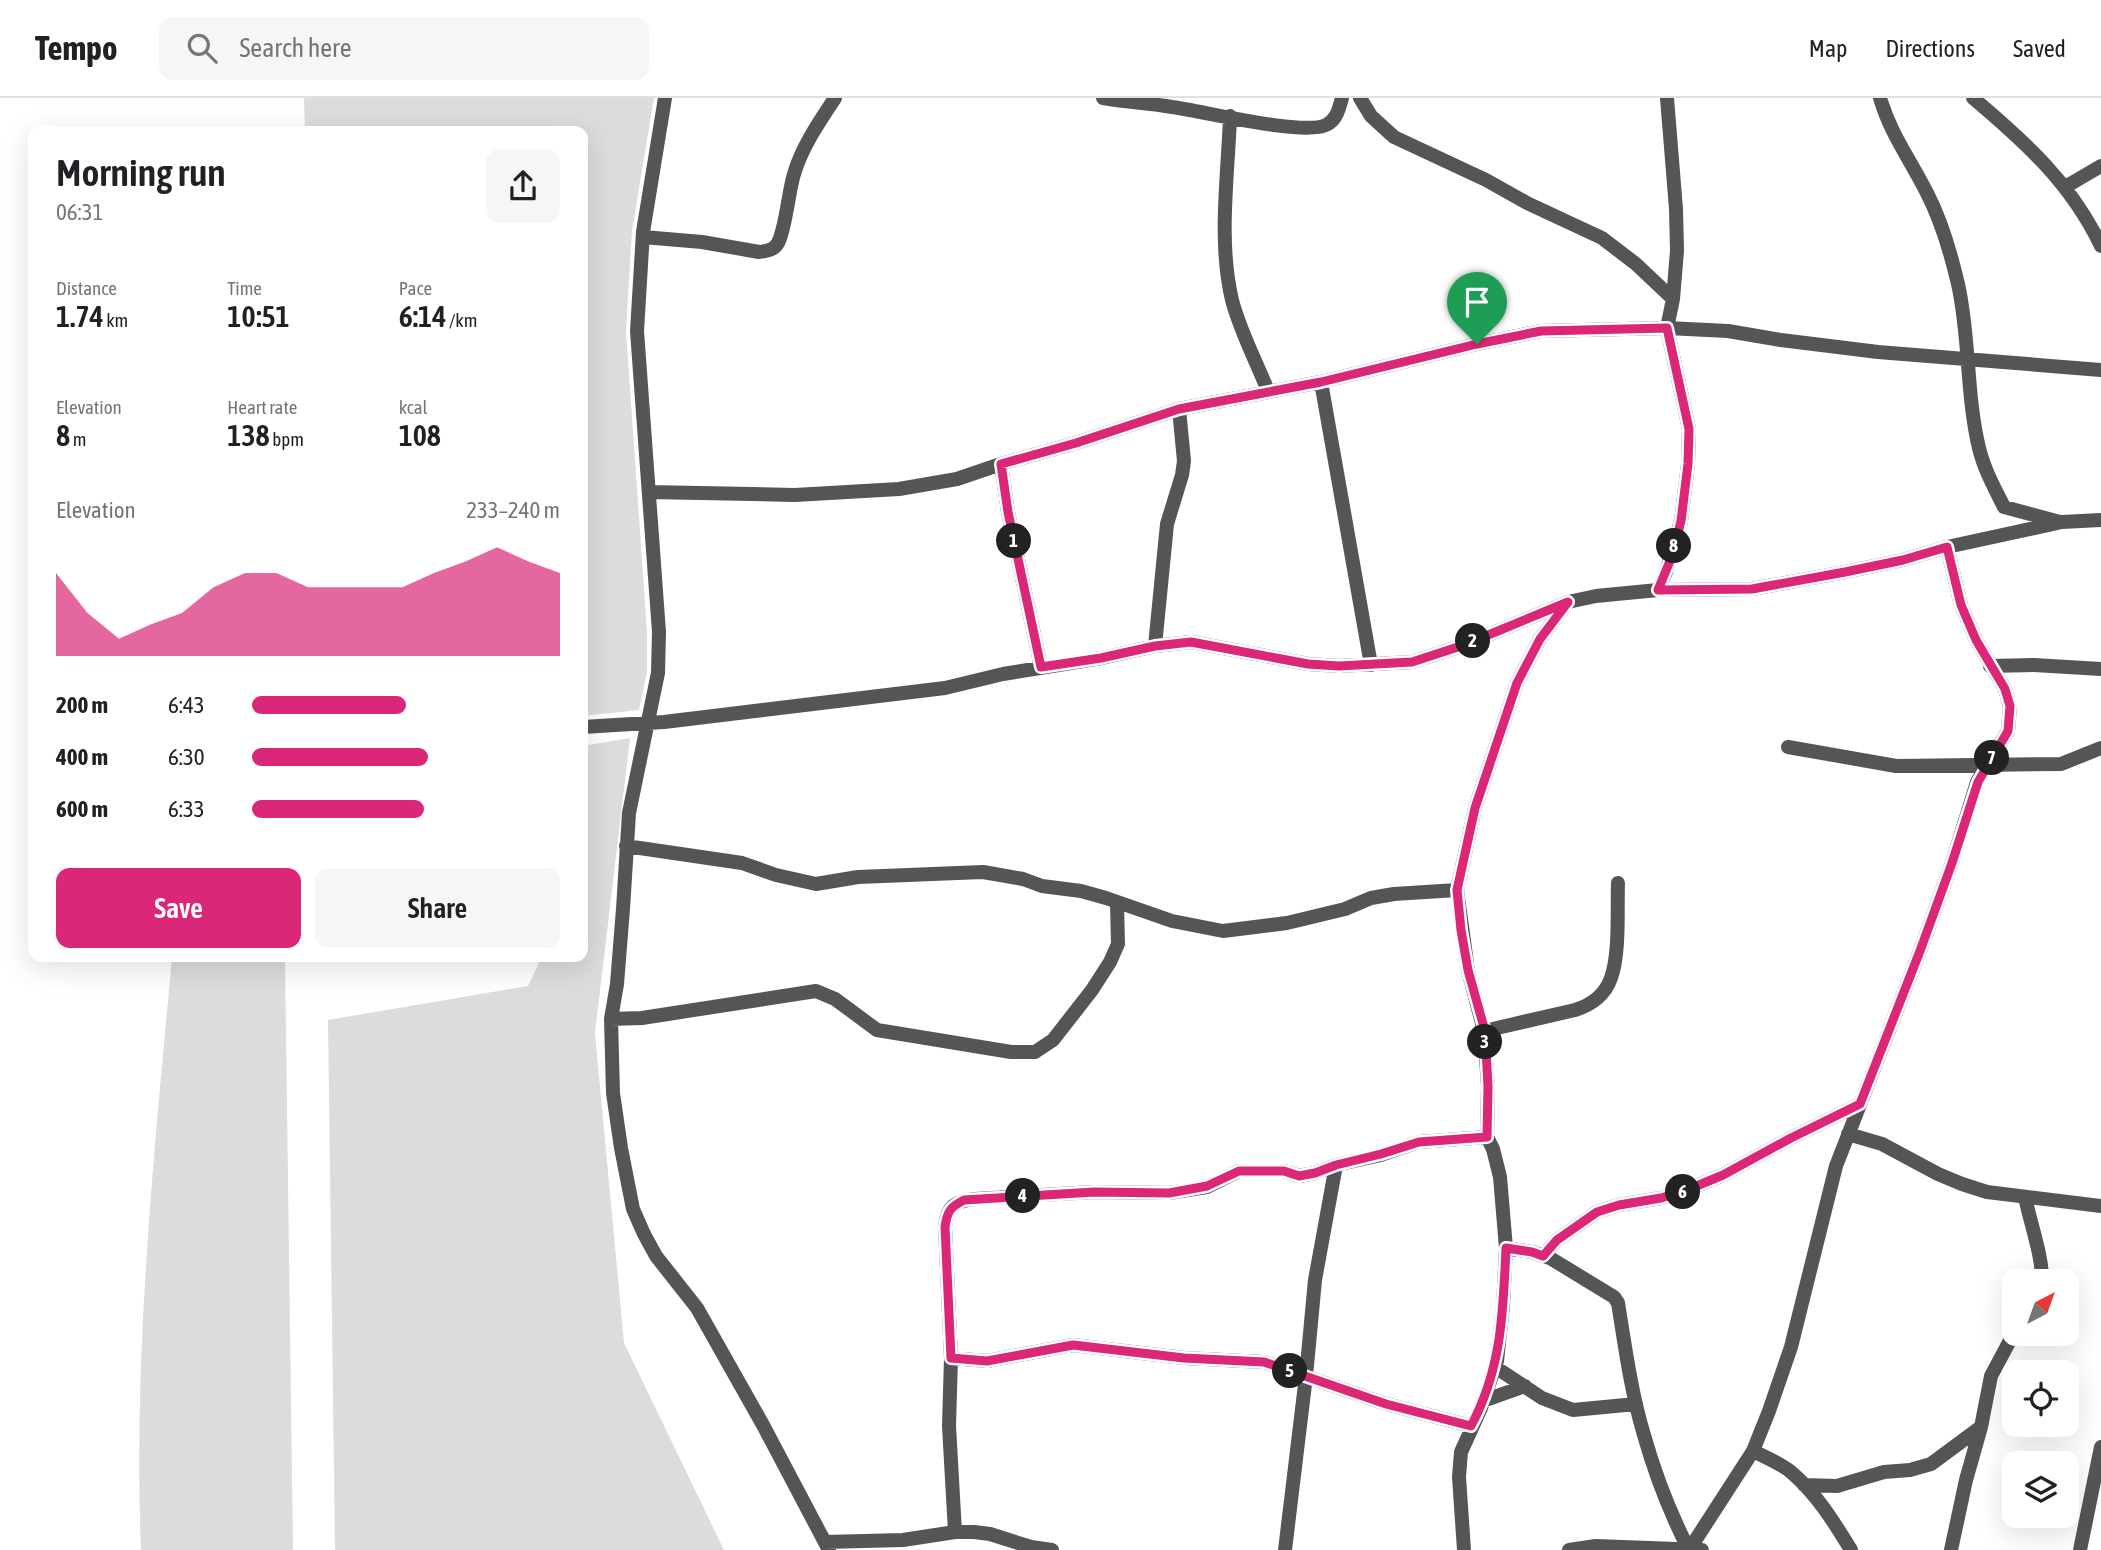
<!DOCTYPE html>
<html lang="en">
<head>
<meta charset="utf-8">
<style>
	body { margin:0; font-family:"Asap Condensed",sans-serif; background:#f6f6f6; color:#202124; height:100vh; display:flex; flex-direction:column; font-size:26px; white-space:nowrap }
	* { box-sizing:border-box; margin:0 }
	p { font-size:23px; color:#757577 }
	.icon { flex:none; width:38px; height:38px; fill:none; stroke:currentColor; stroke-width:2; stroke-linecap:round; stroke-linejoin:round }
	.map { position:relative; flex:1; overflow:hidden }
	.panel { position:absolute; left:28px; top:28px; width:560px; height:836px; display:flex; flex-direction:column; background:#fff; border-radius:14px; box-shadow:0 7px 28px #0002 }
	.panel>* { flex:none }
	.needle { width:46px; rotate:41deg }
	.controls { position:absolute; left:2002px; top:1171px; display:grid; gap:14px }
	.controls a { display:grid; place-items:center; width:77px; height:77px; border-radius:14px; background:#fff; box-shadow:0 7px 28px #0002; font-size:35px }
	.pin { position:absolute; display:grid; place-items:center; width:60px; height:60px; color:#fff; margin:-72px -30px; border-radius:50% 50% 50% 0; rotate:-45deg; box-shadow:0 0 7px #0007 }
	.pin .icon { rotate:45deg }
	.km { position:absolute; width:35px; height:35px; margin:-18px; border-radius:50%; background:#222; color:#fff; font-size:19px; line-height:35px; text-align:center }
	.round { display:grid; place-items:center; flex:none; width:74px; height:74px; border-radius:14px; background:#f6f6f6 }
	.head { display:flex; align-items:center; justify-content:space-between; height:119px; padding:0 28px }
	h1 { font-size:38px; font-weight:600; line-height:52px }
	.stats { display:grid; grid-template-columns:repeat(3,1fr); gap:10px; height:119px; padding:7px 28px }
	.stats div { display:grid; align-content:center }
	.stats b { font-size:30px; font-weight:600 }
	.stats small { font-size:19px; font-weight:400 }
	.stats p { font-size:19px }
	.chart { height:196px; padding:14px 28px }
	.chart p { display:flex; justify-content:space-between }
	.chart svg { width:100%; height:126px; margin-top:7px; fill:#db2777; opacity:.7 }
	.primary-button { display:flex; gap:14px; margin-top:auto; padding:14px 28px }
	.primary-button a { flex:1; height:80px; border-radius:14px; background:#db2777; color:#fff; font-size:28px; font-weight:600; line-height:80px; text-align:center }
	.primary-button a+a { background:#f6f6f6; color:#202124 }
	ul { padding:0 28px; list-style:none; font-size:23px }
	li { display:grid; grid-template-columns:112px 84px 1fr; align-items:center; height:52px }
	li i { height:18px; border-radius:9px; background:#db2777 }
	header { display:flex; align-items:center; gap:42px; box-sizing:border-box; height:98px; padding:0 35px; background:#fff; border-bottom:2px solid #e0e0e0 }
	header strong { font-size:33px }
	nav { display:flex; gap:38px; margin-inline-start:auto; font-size:24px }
	.search { width:490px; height:63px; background:#f6f6f6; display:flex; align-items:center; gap:18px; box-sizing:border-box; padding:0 24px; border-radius:14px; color:#757577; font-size:26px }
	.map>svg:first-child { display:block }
	.green { fill:#dcdcdc }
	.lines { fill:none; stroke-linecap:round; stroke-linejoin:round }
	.street { stroke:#555; stroke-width:14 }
	.route-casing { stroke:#fff; stroke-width:14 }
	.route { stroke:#db2777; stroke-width:9 }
</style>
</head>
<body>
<header>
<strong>Tempo</strong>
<div class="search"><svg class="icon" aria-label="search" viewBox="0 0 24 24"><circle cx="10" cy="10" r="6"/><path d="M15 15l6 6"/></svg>Search here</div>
<nav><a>Map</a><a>Directions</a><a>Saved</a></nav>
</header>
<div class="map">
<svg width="2101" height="1452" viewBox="0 0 2101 1452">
	<rect width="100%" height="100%" fill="#fff"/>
	<path class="green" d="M304,0H654L632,133L626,233L647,534V574L639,612L583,618V33H305Z
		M630,640L595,935L624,1245L724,1452H335L328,922L528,888L542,859H583V648Z
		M172,859H285L293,1452H141C133,1254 154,1056 172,859Z"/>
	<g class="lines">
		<path class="street" d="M665,0L643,134L637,233L659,534L658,575L629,715L623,811L617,886L611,921L613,995L621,1050L633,1111L644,1136L656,1158L697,1210L763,1327L829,1452
			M1103,0C1126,4 1149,5 1172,9C1203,13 1302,38 1326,27C1337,22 1339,10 1342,0
			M1360,0L1371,18L1394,39L1486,82L1527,105L1602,140L1636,166L1673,201
			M1880,0C1891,37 1910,61 1927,95C1941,122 1951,156 1958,186C1970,239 1966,296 1979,350C1984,371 1994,389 2004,409L2060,424
			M1973,0C2025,44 2071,85 2101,148
			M1230,18C1228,78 1218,143 1232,202C1240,233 1256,263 1268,293
			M2065,89L2101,68
			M643,139L702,144L759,154C767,153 774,152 778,145C786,129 788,96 794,76C802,49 819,24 835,0
			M1321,284L1371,567
			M1001,366L1008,414L1041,569
			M649,394L795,397L899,391L957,381L1001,366L1076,345L1179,311L1321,284L1477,246L1541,233L1667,230L1728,233L1781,242L1878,254L2101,272
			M1658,492L1666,474L1681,423L1688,366L1689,331L1667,230L1673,201L1677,153L1676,111L1667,0
			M1155,548L1167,426L1182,377L1184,363L1179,311
			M1990,568L2034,567L2101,571
			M583,629L664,624L945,590L1003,576L1102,560L1155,548L1191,544L1308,566L1339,568L1412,564L1464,547L1568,504L1596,498L1658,492L1752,491L1845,474L1903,462L1947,449L2062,424L2101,422
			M1788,649L1896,668L2061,666L2101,650
			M626,748L742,765L776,777L816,786L858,779L983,774L1023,781L1042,788L1081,793L1106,800L1172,823L1223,833L1287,825L1345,811L1371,800L1394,796L1457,792
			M611,921L642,920L816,893L835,901L877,932L1011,954H1035L1053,942L1092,892L1110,864L1118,846L1117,805
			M1484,933L1575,912C1591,907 1605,897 1611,880C1620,855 1617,812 1618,785
			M1848,1036L1882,1046L1938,1076L1962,1086L1987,1094L2101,1108
			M2025,1099C2030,1124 2043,1160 2042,1183
			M1506,1150L1532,1154L1550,1160L1614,1199L1618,1205C1625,1248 1631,1294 1644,1337C1655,1376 1670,1415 1689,1452
			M1543,1158L1557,1142L1597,1114L1619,1107L1661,1100L1687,1092L1723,1077L1791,1040L1860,1006
			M951,1260L987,1263L1073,1247L1184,1260L1264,1264L1386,1306L1471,1328
			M1495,1269L1542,1300L1573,1312L1636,1306
			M1483,1303L1525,1288
			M1753,1353C1765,1359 1780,1365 1791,1374C1816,1395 1834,1424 1851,1452
			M1804,1387L1837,1388L1884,1374L1910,1372L1931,1366L1981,1329
			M955,1434L949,1328L951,1260L945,1129C947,1108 955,1103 975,1101L1094,1094L1169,1095L1207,1089L1239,1073H1284L1299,1078L1315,1075L1336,1067L1381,1057L1419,1044L1487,1039
			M825,1444L903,1442L955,1434H974L990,1436L1031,1449L1052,1452
			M1285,1452L1306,1278L1315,1182L1336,1067
			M1464,1452L1459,1379L1461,1354L1481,1310L1497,1263L1503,1208L1506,1150L1500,1079L1493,1051L1487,1039L1488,988L1484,933L1468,872L1457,792L1475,710L1517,585L1540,541L1567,505
			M1569,1452L1596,1448L1702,1452
			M1689,1452L1753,1353L1769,1313L1791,1249L1836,1068L1920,853L1952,765L1977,684L2008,633L2010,609L2005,591L1976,542L1961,507L1947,449
			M1951,1452L1966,1382L1981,1329L1991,1278L2014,1235
			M2080,1452L2101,1349"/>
	</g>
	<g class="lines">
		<defs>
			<path id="route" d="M1667,230L1689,331L1688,366L1681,423L1672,458L1658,492L1752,491L1845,474L1903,462L1947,449L1961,507L1976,542L2005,591L2010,608L2008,633L1978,684L1952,765L1920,853L1860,1006L1791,1040L1723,1077L1687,1092L1661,1100L1619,1107L1597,1114L1557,1142L1543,1158L1532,1154L1506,1150C1503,1214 1502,1270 1471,1328L1386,1306L1264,1264L1184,1260L1073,1247L987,1263L951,1260L945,1129C947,1114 950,1109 964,1102L1094,1094L1169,1095L1207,1088L1239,1073H1284L1299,1078L1315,1075L1336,1067L1381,1056L1419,1044L1487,1039L1488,988L1485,933L1468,872L1461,832L1457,792L1475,710L1517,585L1540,541L1568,504L1464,547L1412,564L1339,568L1308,566L1191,544L1155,548L1101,560L1041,569L1008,414L1001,366L1076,345L1179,311L1321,284L1477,246L1541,233Z"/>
		</defs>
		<use href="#route" class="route-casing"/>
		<use href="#route" class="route"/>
	</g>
</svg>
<div class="controls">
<a><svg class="needle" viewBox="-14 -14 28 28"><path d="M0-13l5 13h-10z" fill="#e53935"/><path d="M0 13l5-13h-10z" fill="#757577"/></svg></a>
<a><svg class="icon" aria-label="locate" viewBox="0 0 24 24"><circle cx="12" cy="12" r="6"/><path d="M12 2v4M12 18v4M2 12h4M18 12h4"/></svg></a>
<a><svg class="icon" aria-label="layers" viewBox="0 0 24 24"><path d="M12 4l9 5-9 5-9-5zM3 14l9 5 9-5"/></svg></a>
</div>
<div class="pin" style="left:1477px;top:246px;background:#1e9e55"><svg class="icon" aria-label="arrive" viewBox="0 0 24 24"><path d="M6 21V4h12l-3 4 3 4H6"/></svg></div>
<b class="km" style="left:1014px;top:443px">1</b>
<b class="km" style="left:1473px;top:543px">2</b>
<b class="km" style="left:1485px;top:944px">3</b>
<b class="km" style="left:1023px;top:1098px">4</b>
<b class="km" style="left:1290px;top:1273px">5</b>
<b class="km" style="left:1683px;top:1094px">6</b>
<b class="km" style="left:1992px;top:660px">7</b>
<b class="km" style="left:1674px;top:448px">8</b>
<section class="panel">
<div class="head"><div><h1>Morning run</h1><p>06:31</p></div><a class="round"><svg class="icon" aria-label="share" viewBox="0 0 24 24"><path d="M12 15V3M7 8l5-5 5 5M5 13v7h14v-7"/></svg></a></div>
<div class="stats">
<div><p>Distance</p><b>1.74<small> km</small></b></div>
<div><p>Time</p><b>10:51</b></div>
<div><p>Pace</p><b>6:14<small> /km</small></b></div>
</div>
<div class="stats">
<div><p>Elevation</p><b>8<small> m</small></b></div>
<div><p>Heart rate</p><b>138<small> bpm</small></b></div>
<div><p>kcal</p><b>108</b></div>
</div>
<div class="chart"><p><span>Elevation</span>233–240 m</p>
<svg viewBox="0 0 160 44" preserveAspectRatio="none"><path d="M0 44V15L10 29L20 38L30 33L40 29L50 20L60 15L70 15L80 20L90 20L100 20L110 20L120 15L130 11L140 6L150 11L160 15V44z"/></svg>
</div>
<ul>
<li><b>200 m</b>6:43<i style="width:50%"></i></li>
<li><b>400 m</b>6:30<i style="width:57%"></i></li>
<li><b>600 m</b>6:33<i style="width:56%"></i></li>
</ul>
<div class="primary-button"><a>Save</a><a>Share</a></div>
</section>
</div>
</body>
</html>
